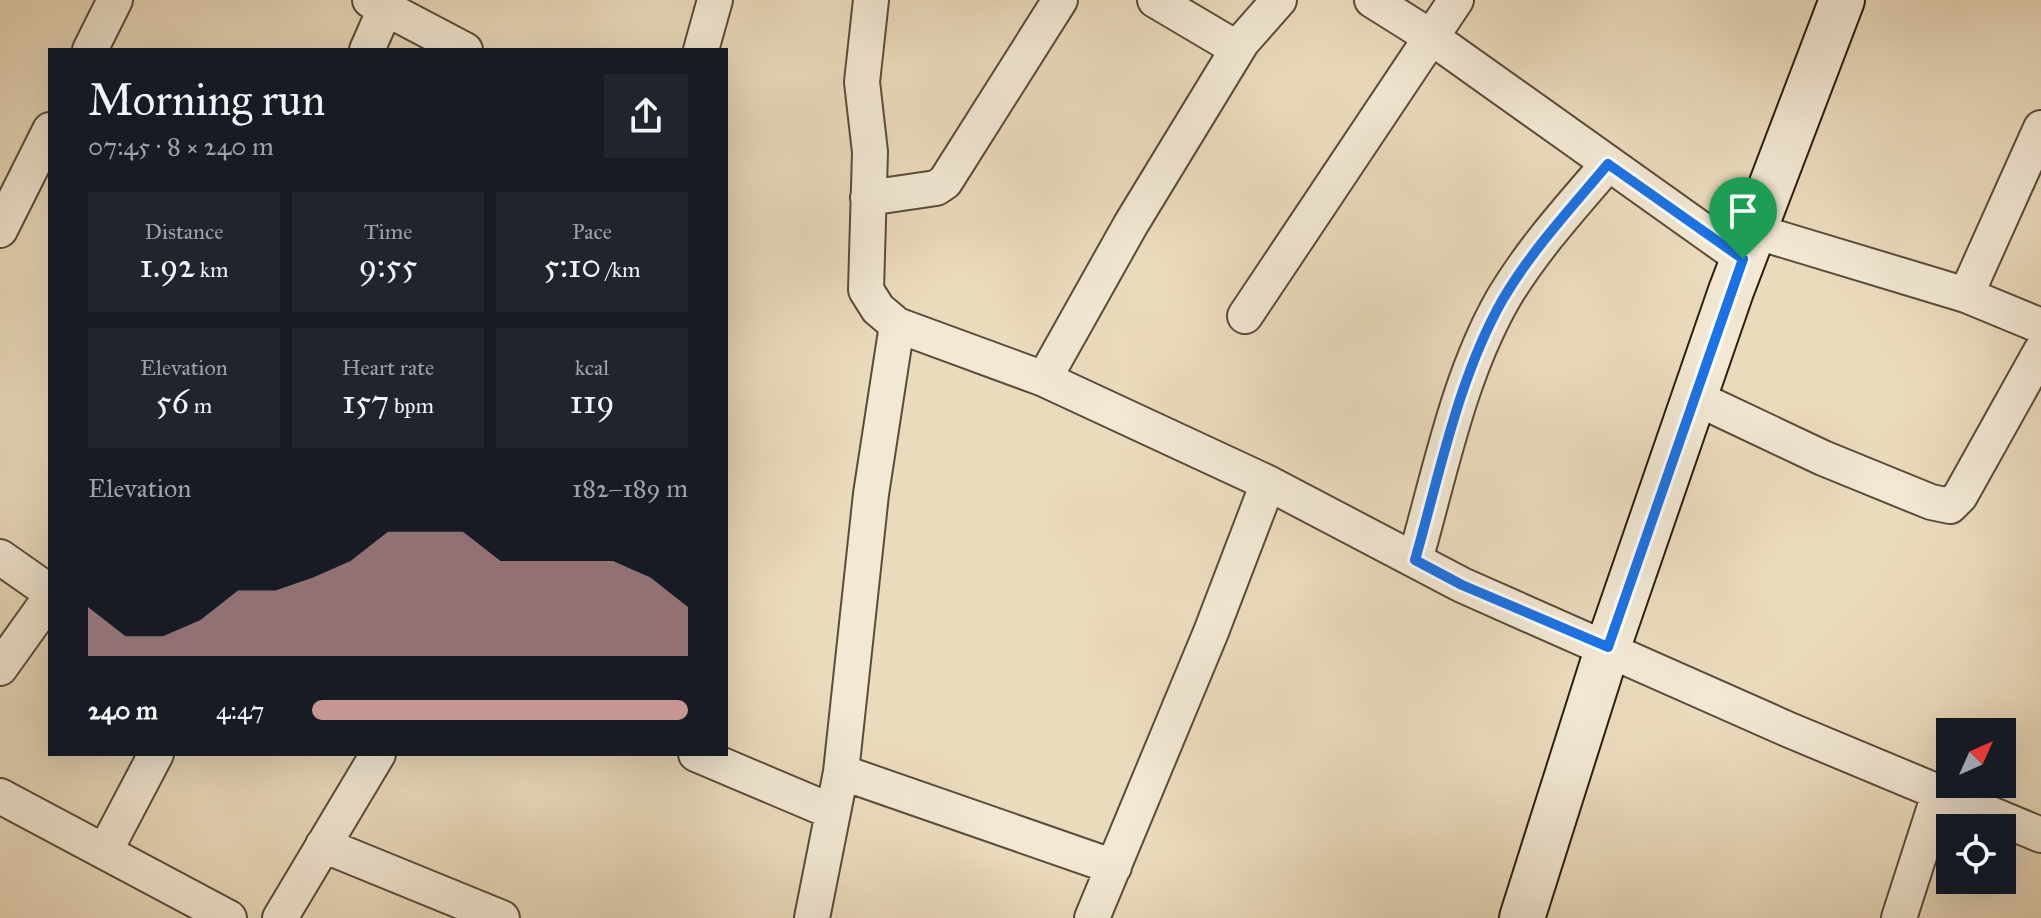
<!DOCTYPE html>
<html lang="en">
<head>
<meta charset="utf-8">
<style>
	body { margin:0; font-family:"IM FELL Great Primer",serif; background:#20242c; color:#f1f3f6; height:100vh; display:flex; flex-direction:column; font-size:30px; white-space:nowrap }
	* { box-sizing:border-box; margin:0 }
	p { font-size:26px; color:#9ea1a6 }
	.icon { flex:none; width:44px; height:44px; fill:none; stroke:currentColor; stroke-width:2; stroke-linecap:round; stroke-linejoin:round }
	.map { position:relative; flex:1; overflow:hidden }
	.drawer { position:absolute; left:48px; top:48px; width:680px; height:708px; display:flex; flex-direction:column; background:#171b24; border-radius:0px; box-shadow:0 8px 32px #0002 }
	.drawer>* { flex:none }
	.needle { width:52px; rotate:45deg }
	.tools { position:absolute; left:1936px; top:718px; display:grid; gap:16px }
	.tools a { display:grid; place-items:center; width:80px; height:80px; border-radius:0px; background:#171b24; box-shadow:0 8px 32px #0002; font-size:40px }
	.pin { position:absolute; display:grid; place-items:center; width:68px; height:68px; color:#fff; margin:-82px -34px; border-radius:50% 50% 50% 0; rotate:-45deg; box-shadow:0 0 8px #0007 }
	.pin .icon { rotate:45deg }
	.round { display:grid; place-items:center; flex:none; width:84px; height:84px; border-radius:0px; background:#20242c }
	.overview { display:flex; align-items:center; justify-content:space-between; height:136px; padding:0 40px }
	h1 { font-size:44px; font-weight:600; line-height:60px }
	.stats { display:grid; grid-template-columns:repeat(3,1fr); gap:12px; height:136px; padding:8px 40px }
	.stats div { display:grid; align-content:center; border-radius:0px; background:#20242c; text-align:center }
	.stats b { font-size:34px; font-weight:600 }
	.stats small { font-size:22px; font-weight:400 }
	.stats p { font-size:22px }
	.chart { height:224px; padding:16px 40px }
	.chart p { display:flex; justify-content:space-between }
	.chart svg { width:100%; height:144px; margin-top:8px; fill:#c59692; opacity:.7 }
	ul { padding:0 40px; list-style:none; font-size:26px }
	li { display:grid; grid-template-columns:128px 96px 1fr; align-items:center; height:60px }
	li i { height:20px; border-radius:10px; background:#c59692 }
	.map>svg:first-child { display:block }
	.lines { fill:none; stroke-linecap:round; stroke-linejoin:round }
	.street-casing { stroke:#5a4c3a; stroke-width:38 }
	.secondary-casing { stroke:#2a1d0f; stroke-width:48 }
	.street { stroke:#f2e8d4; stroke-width:34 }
	.secondary { stroke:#f2e8d4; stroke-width:44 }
	.route-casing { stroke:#fff; stroke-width:16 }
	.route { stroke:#1a73e8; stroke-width:10 }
</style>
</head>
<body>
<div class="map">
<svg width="2041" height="918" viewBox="0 0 2041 918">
	<rect width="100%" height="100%" fill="#ebdbbd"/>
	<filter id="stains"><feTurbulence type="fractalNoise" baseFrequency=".0025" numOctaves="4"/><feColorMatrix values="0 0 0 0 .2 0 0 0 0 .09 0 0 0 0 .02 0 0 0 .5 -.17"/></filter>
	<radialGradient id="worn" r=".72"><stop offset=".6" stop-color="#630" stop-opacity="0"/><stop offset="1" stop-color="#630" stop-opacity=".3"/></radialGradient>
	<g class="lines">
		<defs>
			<path id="street" d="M370,0L465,50
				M871,0L862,82L870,152L866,290L878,309L897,325L1044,379L1268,483L1462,585L1787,729L2041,835
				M1155,0L1231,45L1242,42L1279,0
				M1372,0L1431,37L1743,259
				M90,50L115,0
				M367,50L389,0
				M701,50L715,0
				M868,198L936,188L945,182L1060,0
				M0,230L50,130
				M1754,231L1966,295L2041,326
				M1966,295L2041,128
				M1245,316L1456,0
				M1044,379L1131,224L1242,42
				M1694,397L1823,458L1931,502L1950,506L1960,496L2041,351
				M0,557L50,592
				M1415,560C1440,473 1458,378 1503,299C1532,250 1571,207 1608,164
				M0,668L50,598
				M696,754L833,812
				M841,772L1114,867
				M0,796L229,918
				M323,845L502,918
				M105,851L156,754
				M280,918L378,754
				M812,918L841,772L871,494L897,325
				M1092,918L1211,632L1268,483
				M1899,918L1940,791"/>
			<path id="secondary" d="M1522,918L1608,647L1731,291L1842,0"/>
		</defs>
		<use href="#street" class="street-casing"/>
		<use href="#secondary" class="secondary-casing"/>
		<use href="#street" class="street"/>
		<use href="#secondary" class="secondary"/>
	</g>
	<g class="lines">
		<defs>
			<path id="route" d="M1608,164L1743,259L1608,647L1462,585L1415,560C1440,473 1458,378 1503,299C1532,250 1571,208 1608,164Z"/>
		</defs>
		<use href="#route" class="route-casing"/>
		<use href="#route" class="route"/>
	</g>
	<rect width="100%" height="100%" filter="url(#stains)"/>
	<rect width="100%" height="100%" fill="url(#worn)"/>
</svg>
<div class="tools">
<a><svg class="needle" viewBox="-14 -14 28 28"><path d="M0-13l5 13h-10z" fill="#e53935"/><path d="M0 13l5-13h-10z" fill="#9ea1a6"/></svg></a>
<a><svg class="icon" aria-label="locate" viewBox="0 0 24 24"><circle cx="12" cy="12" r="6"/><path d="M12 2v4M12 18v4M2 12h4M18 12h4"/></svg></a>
</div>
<div class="pin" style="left:1743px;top:259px;background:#1e9e55"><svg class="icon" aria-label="arrive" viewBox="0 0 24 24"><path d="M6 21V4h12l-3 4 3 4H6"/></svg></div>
<section class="drawer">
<div class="overview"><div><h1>Morning run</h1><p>07:45 · 8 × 240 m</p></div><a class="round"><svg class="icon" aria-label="share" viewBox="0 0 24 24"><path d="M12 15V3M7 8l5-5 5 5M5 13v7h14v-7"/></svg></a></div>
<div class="stats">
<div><p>Distance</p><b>1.92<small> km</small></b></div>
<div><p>Time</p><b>9:55</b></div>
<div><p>Pace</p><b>5:10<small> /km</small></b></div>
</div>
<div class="stats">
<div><p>Elevation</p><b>56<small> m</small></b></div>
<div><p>Heart rate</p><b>157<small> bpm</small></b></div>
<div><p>kcal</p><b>119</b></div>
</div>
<div class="chart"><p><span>Elevation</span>182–189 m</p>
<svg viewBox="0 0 160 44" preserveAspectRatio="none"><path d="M0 44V29L10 38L20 38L30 33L40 24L50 24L60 20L70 15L80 6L90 6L100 6L110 15L120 15L130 15L140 15L150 20L160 29V44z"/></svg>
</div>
<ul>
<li><b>240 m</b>4:47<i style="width:100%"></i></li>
</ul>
</section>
</div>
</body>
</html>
